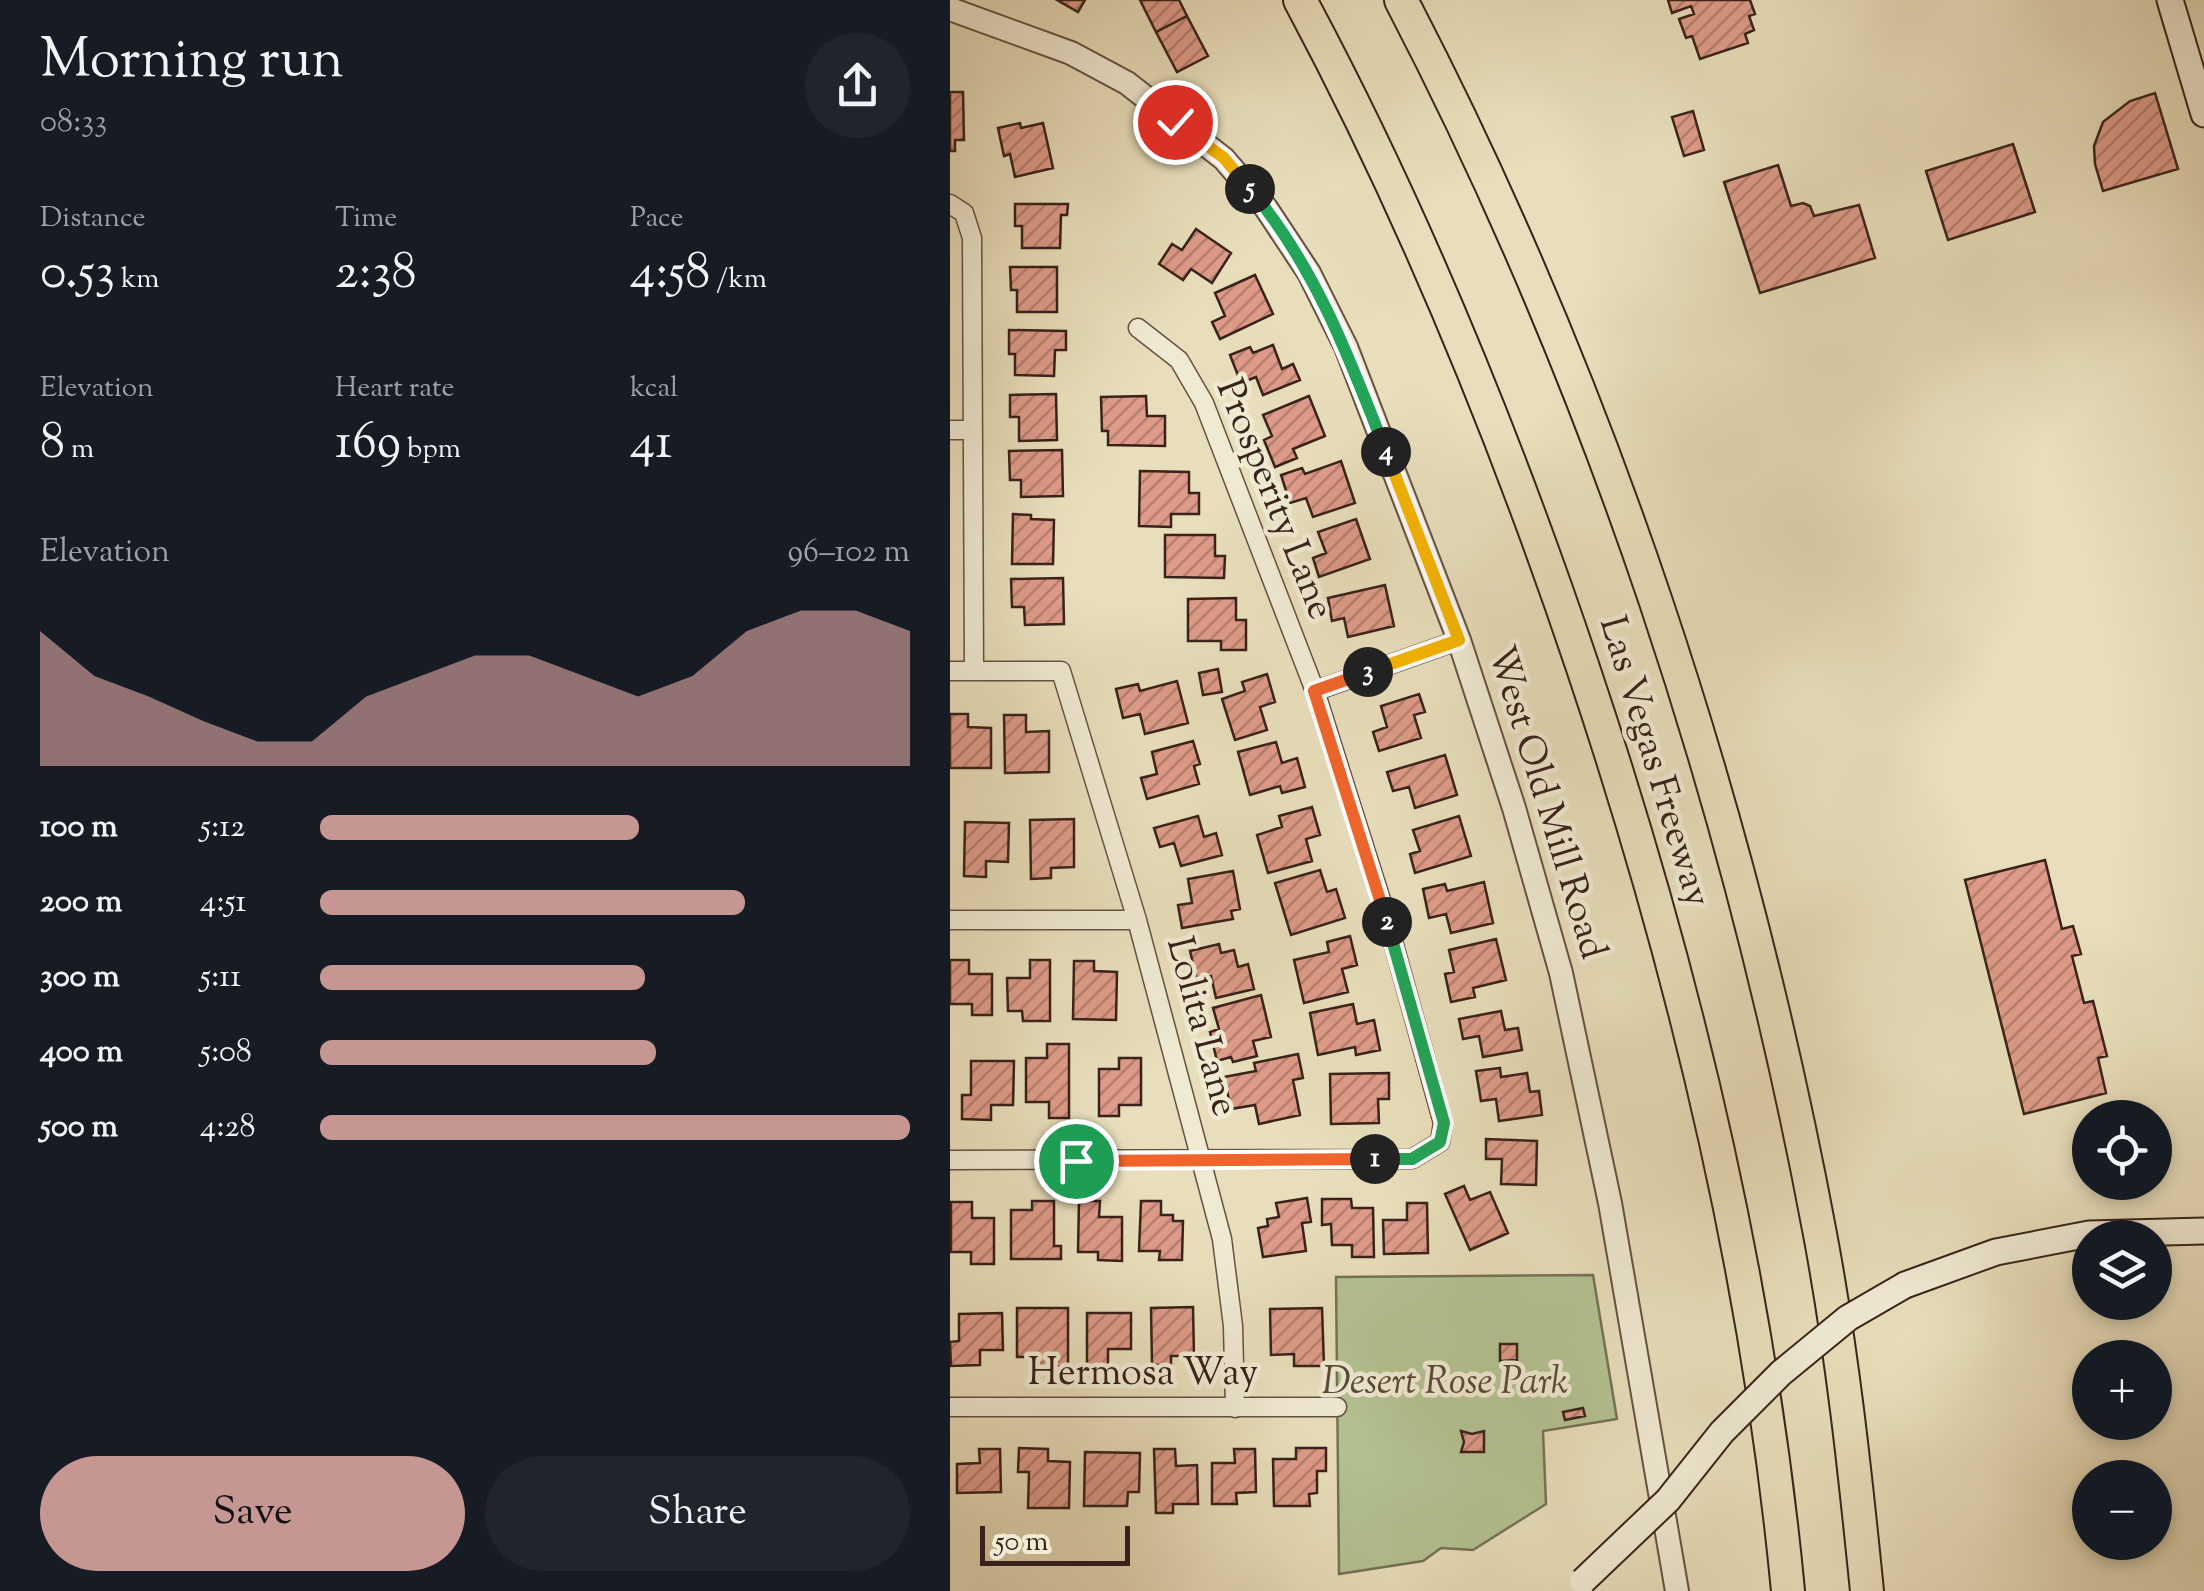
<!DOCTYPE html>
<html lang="en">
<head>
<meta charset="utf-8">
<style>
	body { margin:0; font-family:"Sorts Mill Goudy",serif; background:#20242c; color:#f1f3f6; height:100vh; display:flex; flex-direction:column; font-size:38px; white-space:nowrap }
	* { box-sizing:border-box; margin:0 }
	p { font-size:32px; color:#9ea1a6 }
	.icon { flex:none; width:55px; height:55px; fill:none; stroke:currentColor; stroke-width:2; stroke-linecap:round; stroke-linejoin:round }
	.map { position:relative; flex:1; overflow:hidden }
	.drawer { display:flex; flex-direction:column; background:#171b24; width:950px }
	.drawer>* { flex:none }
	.buttons { position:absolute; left:1122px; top:1100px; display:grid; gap:20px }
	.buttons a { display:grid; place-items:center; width:100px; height:100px; border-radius:50%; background:#171b24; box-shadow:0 5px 15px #0003; font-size:50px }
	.scale { position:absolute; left:30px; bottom:25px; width:150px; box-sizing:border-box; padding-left:10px; border:5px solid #392219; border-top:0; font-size:28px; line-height:35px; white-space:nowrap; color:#392219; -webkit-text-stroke:8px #f0ead3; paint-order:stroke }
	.pin { position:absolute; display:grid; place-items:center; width:85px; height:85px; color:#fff; margin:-42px; border:5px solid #fff; border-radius:50%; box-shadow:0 2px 10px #0007 }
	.km { position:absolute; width:50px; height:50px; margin:-25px; border-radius:50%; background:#222; color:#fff; font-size:28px; line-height:50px; text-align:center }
	.round { display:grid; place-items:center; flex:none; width:105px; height:105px; border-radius:52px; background:#20242c }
	.summary { display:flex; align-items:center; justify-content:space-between; height:170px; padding:0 40px }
	h1 { font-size:55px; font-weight:600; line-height:75px }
	.figures { display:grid; grid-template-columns:repeat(3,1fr); gap:15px; height:170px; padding:10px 40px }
	.figures div { display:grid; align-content:center }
	.figures b { font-size:50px; font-weight:600 }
	.figures small { font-size:28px; font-weight:400 }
	.figures p { font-size:28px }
	.chart { height:280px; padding:20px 40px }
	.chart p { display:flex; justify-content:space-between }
	.chart svg { width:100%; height:180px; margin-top:10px; fill:#c59692; opacity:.7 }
	.action { display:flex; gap:20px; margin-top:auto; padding:20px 40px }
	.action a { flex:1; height:115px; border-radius:60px; background:#c59692; color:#111; font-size:40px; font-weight:600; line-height:115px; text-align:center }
	.action a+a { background:#20242c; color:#f1f3f6 }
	ul { padding:0 40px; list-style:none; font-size:32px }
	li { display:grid; grid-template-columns:160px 120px 1fr; align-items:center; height:75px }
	li i { height:25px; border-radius:12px; background:#c59692 }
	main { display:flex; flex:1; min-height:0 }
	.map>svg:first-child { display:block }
	.green { fill:#b4c292; stroke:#767256; stroke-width:2.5 }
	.building { fill:url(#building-hatch); stroke:#392219; stroke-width:2.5 }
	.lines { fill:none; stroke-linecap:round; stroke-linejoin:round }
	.minor-casing { stroke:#655142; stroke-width:21 }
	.tertiary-casing { stroke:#655142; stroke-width:26 }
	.secondary-casing { stroke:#392219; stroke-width:29 }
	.motorway-casing { stroke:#392219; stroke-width:36 }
	.minor { stroke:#f0ead3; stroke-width:18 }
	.tertiary { stroke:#f0ead3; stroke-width:22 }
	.secondary { stroke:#f0ead3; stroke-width:25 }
	.motorway { stroke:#e8debb; stroke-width:32 }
	.secondary-bridge-casing { stroke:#392219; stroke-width:29; stroke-linecap:butt }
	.secondary-bridge { stroke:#f0ead3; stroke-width:25 }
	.split-1-casing { stroke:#fff; stroke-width:20 }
	.split-2-casing { stroke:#fff; stroke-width:20 }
	.split-3-casing { stroke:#fff; stroke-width:20 }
	.split-4-casing { stroke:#fff; stroke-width:20 }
	.split-5-casing { stroke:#fff; stroke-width:20 }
	.split-6-casing { stroke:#fff; stroke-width:20 }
	.split-1 { stroke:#f0652b; stroke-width:12 }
	.split-2 { stroke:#22a559; stroke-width:12 }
	.split-3 { stroke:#f0652b; stroke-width:12 }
	.split-4 { stroke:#f5b400; stroke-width:12 }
	.split-5 { stroke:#22a559; stroke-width:12 }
	.split-6 { stroke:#f5b400; stroke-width:12 }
	.labels { text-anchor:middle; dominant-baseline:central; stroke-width:9; stroke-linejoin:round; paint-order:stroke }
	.street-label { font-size:38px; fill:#392219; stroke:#f0ead3 }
	.park-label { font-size:38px; font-style:italic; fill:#584a37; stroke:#f0ead3 }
</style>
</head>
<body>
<main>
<section class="drawer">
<div class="summary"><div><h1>Morning run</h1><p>08:33</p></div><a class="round"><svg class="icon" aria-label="share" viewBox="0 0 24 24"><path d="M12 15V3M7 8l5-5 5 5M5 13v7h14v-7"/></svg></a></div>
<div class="figures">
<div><p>Distance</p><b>0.53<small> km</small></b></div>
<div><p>Time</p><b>2:38</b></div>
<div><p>Pace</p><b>4:58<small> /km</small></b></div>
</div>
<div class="figures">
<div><p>Elevation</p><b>8<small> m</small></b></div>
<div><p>Heart rate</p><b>169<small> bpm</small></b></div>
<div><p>kcal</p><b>41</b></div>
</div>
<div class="chart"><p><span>Elevation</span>96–102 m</p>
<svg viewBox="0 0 160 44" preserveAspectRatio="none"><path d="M0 44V11L10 22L20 27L30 33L40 38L50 38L60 27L70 22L80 17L90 17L100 22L110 27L120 22L130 11L140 6L150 6L160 11V44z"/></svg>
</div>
<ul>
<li><b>100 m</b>5:12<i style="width:54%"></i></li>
<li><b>200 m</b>4:51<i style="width:72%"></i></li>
<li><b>300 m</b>5:11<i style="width:55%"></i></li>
<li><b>400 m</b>5:08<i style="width:57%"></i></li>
<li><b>500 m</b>4:28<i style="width:100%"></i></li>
</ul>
<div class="action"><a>Save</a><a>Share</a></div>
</section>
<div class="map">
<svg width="1254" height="1591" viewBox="0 0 1254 1591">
	<defs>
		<pattern id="building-hatch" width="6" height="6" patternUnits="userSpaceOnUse" patternTransform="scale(2.5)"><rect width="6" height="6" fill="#de9b89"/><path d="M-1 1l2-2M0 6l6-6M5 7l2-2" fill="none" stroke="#b57e6f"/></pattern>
	</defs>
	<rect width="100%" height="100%" fill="#e8debb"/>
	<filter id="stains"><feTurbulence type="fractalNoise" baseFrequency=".002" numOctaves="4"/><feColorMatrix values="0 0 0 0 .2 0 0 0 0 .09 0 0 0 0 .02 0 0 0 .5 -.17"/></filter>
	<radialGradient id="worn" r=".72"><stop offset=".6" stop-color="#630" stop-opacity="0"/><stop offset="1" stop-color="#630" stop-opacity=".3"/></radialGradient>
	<path class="green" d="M643,1275L667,1419L593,1431L596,1504L523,1550L491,1548L473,1561L389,1574L386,1277Z"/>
	<path class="building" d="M107,0H135L128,12Z
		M190,0H229L237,16L206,32Z
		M718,0H800L805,14L799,16L804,30L795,34L798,43L750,59L742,36L736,38L729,19L744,14L741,6L722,13Z
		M237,16L258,56L227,72L206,32Z
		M0,92H13L14,140H5V151H0Z
		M1205,93L1228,169L1153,191L1145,164L1144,146L1153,122L1180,101Z
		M743,111L754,150L734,156L722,117Z
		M70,123L71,128L93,123L103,168L65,177L60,154L54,156L48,128Z
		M1063,144L1085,212L998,240L976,171Z
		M828,165L841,206L853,203L860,206L864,216L909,205L925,258L810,293L774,182Z
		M65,204H118L117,215H111L110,248H72V226H65Z
		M246,229L281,253L262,283L241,269L233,280L209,264L222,244L232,250Z
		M60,267H107V312H67V290H61Z
		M305,275L323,314L270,339L262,322L275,316L265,293Z
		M59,330L116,331V350H105L104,376L65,375V354H59Z
		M323,345L332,369L343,364L350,380L313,395L306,377L291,383L280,355L300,347L303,353Z
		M106,394L107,440L69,441V417H60V395Z
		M196,396L197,416H215V446L158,445V431H152L151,397Z
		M359,396L375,436L343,449L347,458L325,467L314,440L322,436L313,415Z
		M112,450L113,496L71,497V480H60L59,451Z
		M391,461L405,503L363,517L356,498L340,503L331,475L352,468L355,474Z
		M190,471L239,472V493H249V514H221V527L189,526Z
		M63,514L81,515V519L104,520L103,564H62Z
		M406,519L420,559L369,577L363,558L376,553L368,532Z
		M215,535H265V556H275L274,578L215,577Z
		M113,578L114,624L75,625L74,607H62L61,579Z
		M435,585L444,626L398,637L394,618L382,621L378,598Z
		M286,598V620H296V650H271V641H238V599Z
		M268,669L272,692L253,695L249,673Z
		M317,674L325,702L310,707L317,730L285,740L272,699L295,691L292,682Z
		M227,681L238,723L195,734L190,714L173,718L166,689L188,684L190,691Z
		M469,694L475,712L464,715L471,738L429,751L423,732L437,727L431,706Z
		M0,714H18V727L41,728V768H0Z
		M54,715H76V732L99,731V772L55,773Z
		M243,741L250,764L244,766L249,784L197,799L191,778L207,774L202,752Z
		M326,742L332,763L347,758L355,787L332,793L330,786L300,795L288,752Z
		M495,755L507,795L465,808L459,787L443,791L437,772Z
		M362,807L370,835L356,839L362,861L318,873L307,835L332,827L329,816Z
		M248,816L254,837L266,833L272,855L231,866L224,843L210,847L204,828Z
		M509,816L521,856L465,873L460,854L470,851L463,830Z
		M124,819V867L101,868V878L81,879L80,820Z
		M15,822L59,823L58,862L36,861V877L14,876Z
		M1095,860L1112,929L1123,926L1131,954L1122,956L1134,1003L1143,1001L1157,1056L1148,1058L1156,1093L1074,1114L1015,880Z
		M370,870L377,892L386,889L395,918L341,935L325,883Z
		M283,871L290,909L281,911L283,919L232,928L228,905L242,903L238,879Z
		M534,882L543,923L501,933L496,914L479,918L473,889L495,884L497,891Z
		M400,936L407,965L392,969L398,992L354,1003L344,960L379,952L377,942Z
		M546,939L556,980L523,988L525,997L501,1002L495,974L504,972L499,950Z
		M269,944L271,953L284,950L288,967L298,964L304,989L266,998L261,976L247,980L240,951Z
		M0,960H19V974H42V1015H22V1004H0Z
		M80,960H100V1021H73L72,1011H58L57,978H80Z
		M124,961H144V971L167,972L166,1020L123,1019Z
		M311,995L321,1037L303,1041L307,1056L283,1062L281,1057L267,1061L260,1032L269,1029L263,1008Z
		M403,1004L407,1024L424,1020L430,1050L406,1055L405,1047L368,1055L360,1013Z
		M551,1011L555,1030L568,1028L572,1050L533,1057L529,1036L513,1039L509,1019Z
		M97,1044H119V1118H99V1102H76V1058H97Z
		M348,1054L353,1078L343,1080L350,1115L309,1124L305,1105L281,1109L274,1077L306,1071L304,1063Z
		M169,1058H191V1105H169V1116H149V1069H169Z
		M21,1061H64L63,1105H41V1120L12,1119V1095H21Z
		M550,1068L551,1077L577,1073L580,1092L589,1091L592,1115L549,1121L546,1099L531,1101L526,1071Z
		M439,1073V1099H428L429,1123L381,1124L380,1074Z
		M536,1139L587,1141L586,1185L551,1184L552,1159H536Z
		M514,1186L520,1200L540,1192L558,1233L520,1250L495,1194Z
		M357,1198L361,1222L352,1223L356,1251L313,1257L308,1228L318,1226L317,1219L329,1217L326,1203Z
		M372,1199H401L402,1208H423L424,1257H402V1245H382L381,1224L372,1225Z
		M82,1201H104V1246H111V1259H61V1210H82Z
		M129,1201H150L149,1217H172V1261L148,1260V1252H128Z
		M191,1201H211V1215H223V1221H233L232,1260H209L210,1251H189Z
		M1,1202H22V1218H44V1264H21V1252H1Z
		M457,1203H477L478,1253L434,1254L433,1220H457Z
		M243,1307L244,1356H221V1365H202L201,1308Z
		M67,1308H118V1366L84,1367V1357H67Z
		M372,1308L374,1366H344V1354L321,1355L320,1309Z
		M52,1313L53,1350H30V1365L1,1366L0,1342L9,1341V1314Z
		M137,1313H181V1349H158V1365H137Z
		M550,1344H567V1360L550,1361Z
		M633,1408L635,1416L615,1420L613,1412Z
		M511,1431L522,1434L534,1431V1452H511L514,1442Z
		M69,1448L98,1449V1461L120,1462L119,1508H78L79,1472H68Z
		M346,1448H376V1471H367V1493L359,1494L360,1506H324L323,1459H346Z
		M29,1449H50L51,1492L7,1493V1464L30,1463Z
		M204,1449H225L226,1466L247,1465L248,1504H223V1513H206Z
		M284,1449H305L306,1492L286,1493L287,1504H262V1463H285Z
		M135,1452L190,1453L189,1492H178L177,1506H134Z"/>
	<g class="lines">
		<defs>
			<path id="minor" d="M0,204L14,213L22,238L24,671
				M0,430H23
				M0,671H111L187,920L272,1239L283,1326L285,1408
				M365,691L509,640
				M0,920H187
				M0,1160L462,1159L490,1142L493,1123L436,916L365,691L254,403L229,360L188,328
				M0,1407H387"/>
			<path id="tertiary" d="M0,9L121,53L177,83L274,159L316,208L359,273L396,347L509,640L564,808L611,973L660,1203L727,1591"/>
			<path id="secondary" d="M1220,0L1254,114
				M955,1285L1046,1252L1139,1234L1254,1231"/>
			<path id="motorway" d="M350,0C464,213 555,436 632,665C733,965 808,1276 838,1591
				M451,0C652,386 790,807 870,1234C892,1351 905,1472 917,1591"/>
		</defs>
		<use href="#minor" class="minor-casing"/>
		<use href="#tertiary" class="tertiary-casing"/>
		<use href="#secondary" class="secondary-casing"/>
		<use href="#motorway" class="motorway-casing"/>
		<use href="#minor" class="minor"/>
		<use href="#tertiary" class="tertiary"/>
		<use href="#secondary" class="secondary"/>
		<use href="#motorway" class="motorway"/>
		<defs>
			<path id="secondary-bridge" d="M633,1581L718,1500L772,1432L831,1373L898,1318L955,1285"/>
		</defs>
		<use href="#secondary-bridge" class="secondary-bridge-casing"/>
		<use href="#secondary-bridge" class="secondary-bridge"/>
	</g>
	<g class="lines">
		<defs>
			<path id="split-1" d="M126,1161L425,1159"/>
			<path id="split-2" d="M425,1159H462L490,1142L494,1123L437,922"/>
			<path id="split-3" d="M418,672L364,691L437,922"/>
			<path id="split-4" d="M418,672L509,640L436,452"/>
			<path id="split-5" d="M300,189C365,266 400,359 436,452"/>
			<path id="split-6" d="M225,122L274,158L300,189"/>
		</defs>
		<use href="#split-1" class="split-1-casing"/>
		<use href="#split-2" class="split-2-casing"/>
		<use href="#split-3" class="split-3-casing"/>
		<use href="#split-4" class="split-4-casing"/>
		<use href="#split-5" class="split-5-casing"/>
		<use href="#split-6" class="split-6-casing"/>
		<use href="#split-1" class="split-1"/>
		<use href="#split-2" class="split-2"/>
		<use href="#split-3" class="split-3"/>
		<use href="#split-4" class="split-4"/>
		<use href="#split-5" class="split-5"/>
		<use href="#split-6" class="split-6"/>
	</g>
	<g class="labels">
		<g class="street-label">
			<text transform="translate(323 500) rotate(68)">Prosperity Lane</text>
			<text transform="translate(703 762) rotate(73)">Las Vegas Freeway</text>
			<text transform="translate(595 803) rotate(73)">West Old Mill Road</text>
			<text transform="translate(250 1027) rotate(75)">Lolita Lane</text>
			<text x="193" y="1375">Hermosa Way</text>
		</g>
		<g class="park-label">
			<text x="495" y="1384">Desert Rose Park</text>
		</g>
	</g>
	<rect width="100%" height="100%" filter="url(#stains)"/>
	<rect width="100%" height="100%" fill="url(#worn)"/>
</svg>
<div class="buttons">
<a><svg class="icon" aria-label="locate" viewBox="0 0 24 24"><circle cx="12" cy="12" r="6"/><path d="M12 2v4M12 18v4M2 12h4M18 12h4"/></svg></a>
<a><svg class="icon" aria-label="layers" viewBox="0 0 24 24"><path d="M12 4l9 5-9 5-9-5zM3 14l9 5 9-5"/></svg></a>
<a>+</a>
<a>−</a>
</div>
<div class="scale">50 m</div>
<div class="pin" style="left:126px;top:1161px;background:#1e9e55"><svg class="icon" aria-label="arrive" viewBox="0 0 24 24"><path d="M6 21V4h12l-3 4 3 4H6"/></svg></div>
<div class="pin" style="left:225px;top:122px;background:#d93025"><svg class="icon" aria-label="check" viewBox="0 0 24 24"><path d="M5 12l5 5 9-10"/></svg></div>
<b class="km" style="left:425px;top:1159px">1</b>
<b class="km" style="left:437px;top:922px">2</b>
<b class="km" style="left:418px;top:672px">3</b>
<b class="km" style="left:436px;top:452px">4</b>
<b class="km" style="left:300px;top:189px">5</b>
</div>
</main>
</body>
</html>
